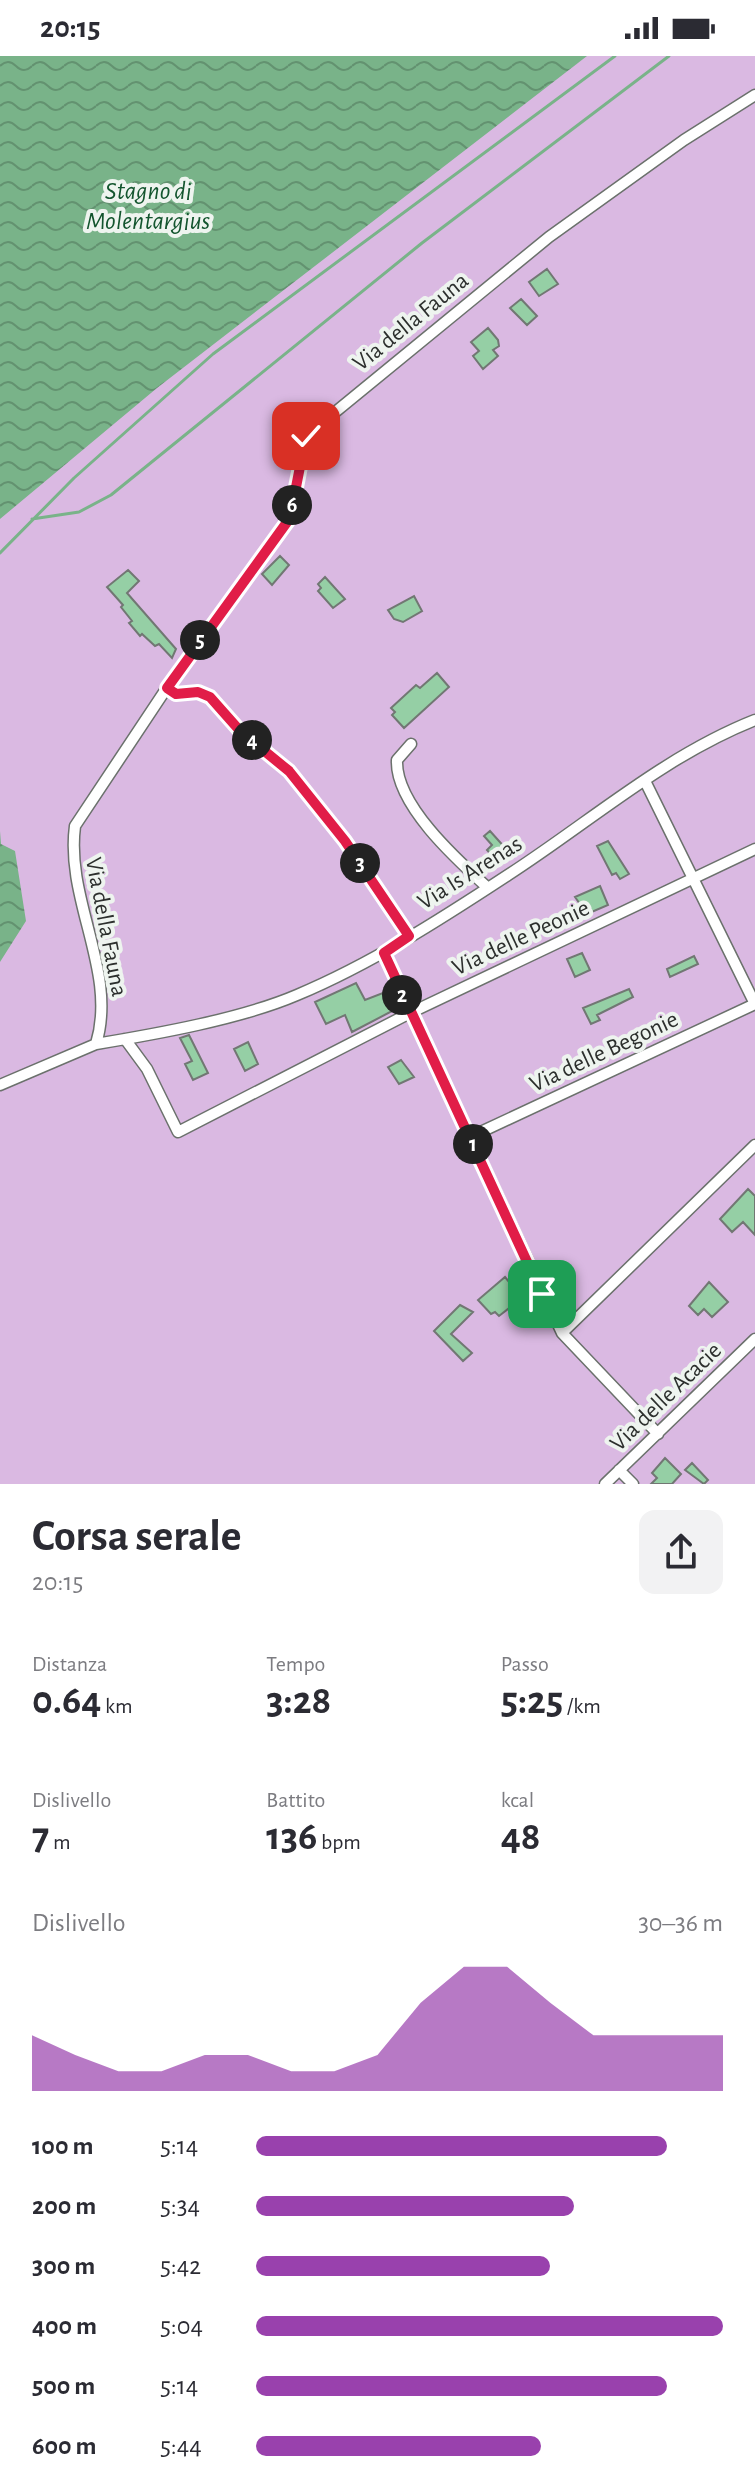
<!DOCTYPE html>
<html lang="it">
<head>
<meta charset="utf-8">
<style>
	body { margin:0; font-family:"Alegreya Sans",sans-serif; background:#f2f2f3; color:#2b2b33; height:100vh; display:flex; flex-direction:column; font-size:30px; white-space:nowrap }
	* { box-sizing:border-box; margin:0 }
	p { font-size:26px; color:#7c7c81 }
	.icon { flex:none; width:44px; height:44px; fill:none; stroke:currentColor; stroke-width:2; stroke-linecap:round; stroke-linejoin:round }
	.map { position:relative; height:1428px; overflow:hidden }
	.panel { display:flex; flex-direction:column; background:#fff; flex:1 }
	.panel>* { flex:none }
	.pin { position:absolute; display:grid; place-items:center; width:68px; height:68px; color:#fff; margin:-34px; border-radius:16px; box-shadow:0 4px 12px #0006 }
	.km { position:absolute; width:40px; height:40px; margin:-20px; border-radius:50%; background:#222; color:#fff; font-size:22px; line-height:40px; text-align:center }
	.round { display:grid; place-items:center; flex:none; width:84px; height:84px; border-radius:16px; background:#f2f2f3 }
	.headline { display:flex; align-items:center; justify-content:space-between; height:136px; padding:0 32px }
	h1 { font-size:44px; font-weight:700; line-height:60px }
	.stats { display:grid; grid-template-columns:repeat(3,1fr); gap:12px; height:136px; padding:8px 32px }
	.stats div { display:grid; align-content:center }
	.stats b { font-size:40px; font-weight:700 }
	.stats small { font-size:22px; font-weight:400 }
	.stats p { font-size:22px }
	.chart { height:224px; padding:16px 32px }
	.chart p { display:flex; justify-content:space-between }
	.chart svg { width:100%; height:144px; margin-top:8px; fill:#9941ad; opacity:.7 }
	ul { padding:0 32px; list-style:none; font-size:26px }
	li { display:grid; grid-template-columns:128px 96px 1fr; align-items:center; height:60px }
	li i { height:20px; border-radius:10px; background:#9941ad }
	.status { display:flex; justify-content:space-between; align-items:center; height:56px; padding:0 40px; background:#fff; direction:ltr }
	.status svg { height:22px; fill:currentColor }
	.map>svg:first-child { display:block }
	.park { fill:#dab9e2 }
	.water { fill:url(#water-waves) }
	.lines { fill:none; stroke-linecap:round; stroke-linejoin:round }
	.stream { stroke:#79b389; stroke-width:3 }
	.building { fill:#95cfa5; stroke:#717773; stroke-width:2 }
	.street-casing { stroke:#6b716c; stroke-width:13 }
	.path { stroke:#9ea39f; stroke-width:2; stroke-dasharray:6 4; stroke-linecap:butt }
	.street { stroke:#fff; stroke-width:10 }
	.route-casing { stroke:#fff; stroke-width:16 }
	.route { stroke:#e11d48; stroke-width:10 }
	.labels { text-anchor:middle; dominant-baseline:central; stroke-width:8; stroke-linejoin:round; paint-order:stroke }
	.street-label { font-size:24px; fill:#2c2f2d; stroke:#eef4ef }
	.water-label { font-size:26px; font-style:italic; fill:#13552e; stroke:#eef4ef }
</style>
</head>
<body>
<div class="status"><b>20:15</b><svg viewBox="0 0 49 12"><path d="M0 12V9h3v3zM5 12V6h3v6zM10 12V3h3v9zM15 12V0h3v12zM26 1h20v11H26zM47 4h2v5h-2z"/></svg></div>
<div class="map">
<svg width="755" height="1428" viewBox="0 0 755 1428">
	<defs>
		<pattern id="water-waves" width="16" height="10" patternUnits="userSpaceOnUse" patternTransform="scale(2)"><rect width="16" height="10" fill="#79b389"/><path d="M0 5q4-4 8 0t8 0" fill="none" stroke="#639270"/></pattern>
	</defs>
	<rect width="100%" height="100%" fill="#e0e7e2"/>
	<path class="park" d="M0,0H755V1428H0Z"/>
	<path class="water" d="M0,0H587L157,332L0,463Z
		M0,775L1,788L15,795L26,865L0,906Z"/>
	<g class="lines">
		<path class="stream" d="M32,463L79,456L111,439L422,187L669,0
			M0,497L74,422L213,298L615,0"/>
	</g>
	<path class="building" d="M547,213L558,228L539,240L529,226Z
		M521,243L537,260L527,269L510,252Z
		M488,272L498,284L499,290L493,294L498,300L483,313L473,300L479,295L471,286Z
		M280,500L289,509L272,529L262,518Z
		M128,514L139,525L127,537L176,593L172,602L159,588L155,590L142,578L140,580L129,567L132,565L121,551L123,549L107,531Z
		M325,521L345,543L333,552L318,535L321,532L318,528Z
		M414,540L422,555L403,566L394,563L388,554Z
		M437,617L449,631L404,672L392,659L395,656L391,652L416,629L420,632Z
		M490,775L507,794L496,804L487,794L492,789L484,780Z
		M608,785L629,818L620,823L616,817L612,819L597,790Z
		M600,830L608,849L587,858L575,841Z
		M582,897L590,914L575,921L567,903Z
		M694,900L698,908L670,921L667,913Z
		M356,927L365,944L388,935L396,953L352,976L345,959L326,968L315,946Z
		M629,933L633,941L597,959L600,964L591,968L583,952Z
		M189,979L208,1017L193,1024L185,1008L192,1005L180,982Z
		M248,986L258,1008L245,1015L234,993Z
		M401,1004L414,1021L399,1028L388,1011Z
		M748,1133L755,1140V1179L743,1166L732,1176L720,1163Z
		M505,1221L522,1242L499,1260L495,1256L491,1258L478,1244Z
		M709,1226L728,1246L712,1261L704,1253L698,1259L689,1250Z
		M460,1249L473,1256L451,1278L472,1297L463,1305L434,1275Z
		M665,1402L681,1418L672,1428H651L657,1422L652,1417Z
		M692,1407L708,1424L704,1428L685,1414Z"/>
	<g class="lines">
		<defs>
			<path id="street" d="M411,688L397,704C395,748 456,803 488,832
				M645,725L755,948
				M384,897L562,1277L658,1378
				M125,983L147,1013L178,1076L410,957L755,793
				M96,988C156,978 241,963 297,939C371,908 441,863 508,819C590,766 664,700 755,664
				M0,1029L96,988C118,916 65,844 75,770L180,612L290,462L306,380L549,181L684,84L755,39
				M470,1081L755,948
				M562,1277L755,1089
				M619,1414L633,1428
				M605,1428L755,1283"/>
		</defs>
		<use href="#street" class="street-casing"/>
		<path class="path" d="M174,637L198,636L210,641L241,676L289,715L345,785L405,873"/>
		<use href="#street" class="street"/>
	</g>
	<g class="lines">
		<defs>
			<path id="route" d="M306,380L290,462L167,632L176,638L198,636L210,641L241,676L289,715L345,785L409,880L384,897L542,1238"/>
		</defs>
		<use href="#route" class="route-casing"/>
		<use href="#route" class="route"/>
	</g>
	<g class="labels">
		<g class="street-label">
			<text transform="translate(411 266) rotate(-39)">Via della Fauna</text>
			<text transform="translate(470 817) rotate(-32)">Via Is Arenas</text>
			<text transform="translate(106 871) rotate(79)">Via della Fauna</text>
			<text transform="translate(521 882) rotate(-25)">Via delle Peonie</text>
			<text transform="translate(604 996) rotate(-25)">Via delle Begonie</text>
			<text transform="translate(666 1341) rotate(-44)">Via delle Acacie</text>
		</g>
		<g class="water-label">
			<text x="148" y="135">Stagno di<tspan x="148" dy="30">Molentargius</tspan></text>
		</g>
	</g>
</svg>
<div class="pin" style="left:542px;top:1238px;background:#1e9e55"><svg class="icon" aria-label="arrive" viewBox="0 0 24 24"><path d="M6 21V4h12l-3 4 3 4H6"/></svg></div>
<div class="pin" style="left:306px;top:380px;background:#d93025"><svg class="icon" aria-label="check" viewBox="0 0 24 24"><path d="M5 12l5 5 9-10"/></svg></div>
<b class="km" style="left:473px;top:1088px">1</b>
<b class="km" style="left:402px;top:939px">2</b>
<b class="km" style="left:360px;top:807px">3</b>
<b class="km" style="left:252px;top:684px">4</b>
<b class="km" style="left:200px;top:584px">5</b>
<b class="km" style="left:292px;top:449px">6</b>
</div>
<section class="panel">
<div class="headline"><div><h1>Corsa serale</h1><p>20:15</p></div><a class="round"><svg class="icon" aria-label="share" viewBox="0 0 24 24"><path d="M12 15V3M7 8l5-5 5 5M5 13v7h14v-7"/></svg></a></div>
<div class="stats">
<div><p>Distanza</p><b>0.64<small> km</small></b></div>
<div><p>Tempo</p><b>3:28</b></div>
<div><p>Passo</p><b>5:25<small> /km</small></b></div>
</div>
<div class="stats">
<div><p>Dislivello</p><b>7<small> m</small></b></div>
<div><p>Battito</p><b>136<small> bpm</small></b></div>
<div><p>kcal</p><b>48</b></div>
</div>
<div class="chart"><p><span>Dislivello</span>30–36 m</p>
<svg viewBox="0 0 160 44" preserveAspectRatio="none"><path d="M0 44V27L10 33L20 38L30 38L40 33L50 33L60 38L70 38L80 33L90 17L100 6L110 6L120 17L130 27L140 27L150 27L160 27V44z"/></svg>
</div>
<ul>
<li><b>100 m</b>5:14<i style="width:88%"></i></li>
<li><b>200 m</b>5:34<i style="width:68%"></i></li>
<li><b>300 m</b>5:42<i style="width:63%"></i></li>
<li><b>400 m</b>5:04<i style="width:100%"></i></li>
<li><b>500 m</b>5:14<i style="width:88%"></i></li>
<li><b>600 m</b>5:44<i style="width:61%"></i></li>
</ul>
</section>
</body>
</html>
